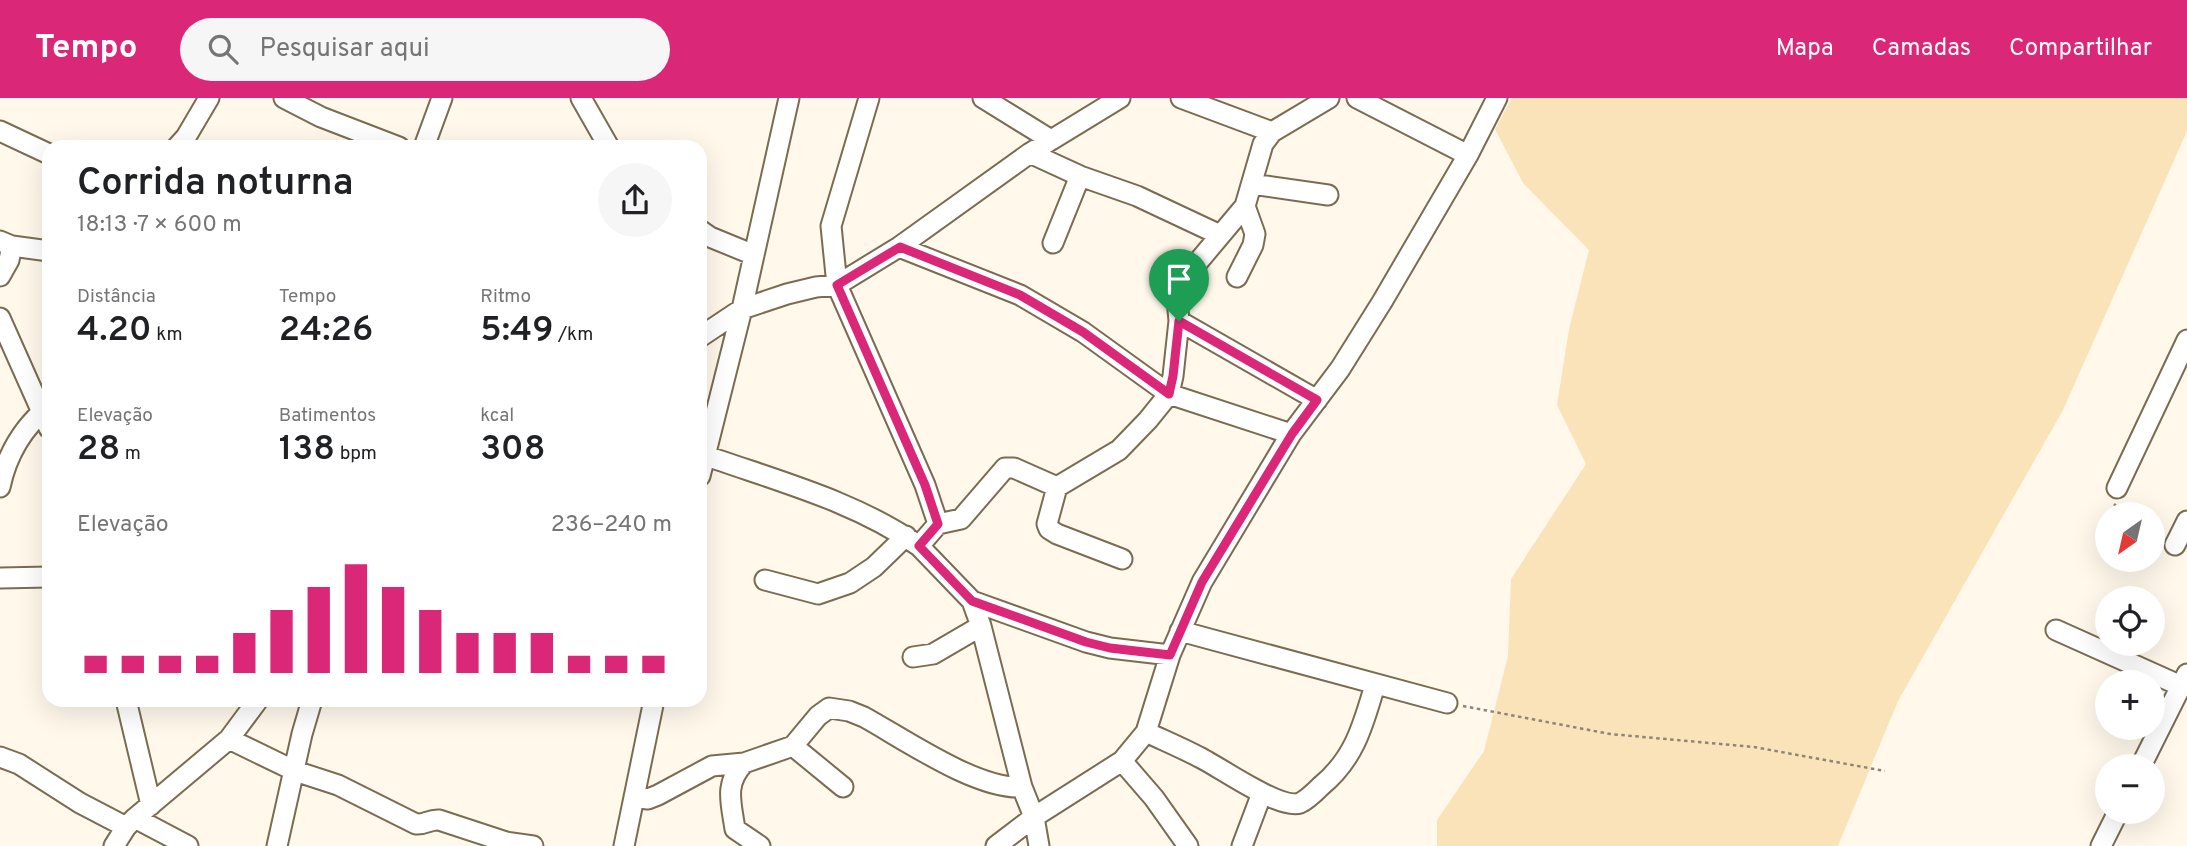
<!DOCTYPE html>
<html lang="pt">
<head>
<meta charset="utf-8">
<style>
	body { margin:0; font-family:Overpass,sans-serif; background:#f6f6f6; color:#202124; height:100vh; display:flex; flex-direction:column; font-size:26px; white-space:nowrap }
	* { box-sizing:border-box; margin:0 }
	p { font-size:23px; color:#757577 }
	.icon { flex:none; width:38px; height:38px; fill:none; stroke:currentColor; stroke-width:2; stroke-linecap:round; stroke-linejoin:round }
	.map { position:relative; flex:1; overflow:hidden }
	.sheet { position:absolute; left:42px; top:42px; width:665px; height:567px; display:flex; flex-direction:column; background:#fff; border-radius:21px; box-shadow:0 7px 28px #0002 }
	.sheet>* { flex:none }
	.needle { width:46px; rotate:214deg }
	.buttons { position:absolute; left:2095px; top:404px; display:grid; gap:14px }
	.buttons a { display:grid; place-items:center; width:70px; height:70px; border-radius:50%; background:#fff; box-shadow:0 7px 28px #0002; font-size:35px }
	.pin { position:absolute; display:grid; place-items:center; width:60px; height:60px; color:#fff; margin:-72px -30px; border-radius:50% 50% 50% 0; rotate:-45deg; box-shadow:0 0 7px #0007 }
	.pin .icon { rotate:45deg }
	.round { display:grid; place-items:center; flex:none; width:74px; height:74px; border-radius:37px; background:#f6f6f6 }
	.headline { display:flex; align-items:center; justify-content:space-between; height:119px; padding:0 35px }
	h1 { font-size:38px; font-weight:600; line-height:52px }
	.metrics { display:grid; grid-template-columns:repeat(3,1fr); gap:10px; height:119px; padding:7px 35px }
	.metrics div { display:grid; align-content:center }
	.metrics b { font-size:35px; font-weight:600 }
	.metrics small { font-size:19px; font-weight:400 }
	.metrics p { font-size:19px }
	.chart { height:196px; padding:14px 35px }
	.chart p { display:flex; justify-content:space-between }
	.chart svg { width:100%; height:126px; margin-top:7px; stroke:#db2777; stroke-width:6 }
	header { display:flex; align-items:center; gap:42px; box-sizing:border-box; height:98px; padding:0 35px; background:#db2777; color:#fff }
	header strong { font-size:33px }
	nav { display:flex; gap:38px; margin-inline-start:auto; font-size:24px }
	.search { width:490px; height:63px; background:#f6f6f6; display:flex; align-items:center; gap:18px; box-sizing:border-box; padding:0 24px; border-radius:38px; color:#757577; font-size:26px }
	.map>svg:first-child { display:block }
	.green { fill:#fbe3b9 }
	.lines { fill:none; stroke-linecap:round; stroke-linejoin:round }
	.minor-casing { stroke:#7b6c51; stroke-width:23 }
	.path { stroke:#8c8579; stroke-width:2.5; stroke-dasharray:3.5 3.5; stroke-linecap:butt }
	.minor { stroke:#fff; stroke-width:19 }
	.route-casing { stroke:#fff; stroke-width:14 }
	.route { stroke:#db2777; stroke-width:9 }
</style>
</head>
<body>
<header>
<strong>Tempo</strong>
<div class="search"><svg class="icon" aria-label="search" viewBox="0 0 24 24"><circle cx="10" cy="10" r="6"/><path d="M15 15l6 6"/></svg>Pesquisar aqui</div>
<nav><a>Mapa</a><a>Camadas</a><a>Compartilhar</a></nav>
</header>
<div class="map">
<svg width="2187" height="748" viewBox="0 0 2187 748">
	<rect width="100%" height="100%" fill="#fff8eb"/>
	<path class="green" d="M1512,0H2187V33L2063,312L1898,603L1838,748H1437V722L1484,653L1508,558L1511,481L1586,366L1557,307L1569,231L1589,152L1523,85L1495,31Z"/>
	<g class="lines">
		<defs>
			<path id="minor" d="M284,0L321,19L399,49
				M581,0L609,49
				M869,0L831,128L837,187L925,387L938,426L919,448L972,503L981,528L1022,689L1034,719L1039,748
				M983,0L1051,42
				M1181,0L1272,34
				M1357,0L1468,57
				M0,33L49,56
				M177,49L186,39L209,0
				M424,49L442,0
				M1030,55L1080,78L1137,98L1220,137
				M1252,86L1328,97
				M700,132L710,139L754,157
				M0,143L12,148L49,153
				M1053,145L1080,78
				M899,149L1020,197L1083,234L1169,296L1291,336
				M0,178L9,162L12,148
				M1237,179L1253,147L1255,136L1245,108
				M0,220L49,330
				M1179,223L1317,302
				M700,239L742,211L789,0
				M700,354L704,357C777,383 855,403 919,448
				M700,378L742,211L787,196L816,189L837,187L899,149L1030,55L1120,0
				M0,389C7,356 22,330 49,308
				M1057,389L1047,426L1049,431L1057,436L1122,461
				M2117,390L2187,242
				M938,426L961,421L1005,370H1014L1057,389L1119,352L1148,322L1169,296L1173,278L1179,223L1177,201L1182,183L1245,108L1263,46L1272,34L1329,0
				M2175,447L2187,423
				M0,480L49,479
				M765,482L818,496L850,485L874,469L906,438
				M972,503L1086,544L1110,550L1170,557
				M2056,532L2181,588
				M1180,533L1447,605
				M913,559L933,556L981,528
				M126,602L151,707
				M1146,634C1163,642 1182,650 1199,659C1220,669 1279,712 1300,705C1307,702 1316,693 1321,688C1355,660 1363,627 1375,587
				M229,641L295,673L338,687L416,726C425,727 430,721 439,722L506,744L533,748
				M793,648L843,689
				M0,659L19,666L80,705L126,729
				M1122,663L1154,700L1188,748
				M744,665C724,686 731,704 735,731L760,748
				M2141,668L2187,576
				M634,699L648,701L658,697L712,668L744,665L793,648L818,618L829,610L849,613L864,619C904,641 977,692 1022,689
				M135,720L188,748
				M114,748L126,729L135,720L229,641L258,602
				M277,748L302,636L312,602
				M624,748L654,602
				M996,748L1034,719L1122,663L1146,634L1170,557L1202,484L1291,336L1340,271L1382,204L1468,57L1497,0
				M1242,748L1262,695
				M2101,748L2118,714"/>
		</defs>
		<use href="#minor" class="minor-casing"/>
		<path class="path" d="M2114,406L2124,416
			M1463,608L1610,636L1754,649L1885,673"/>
		<use href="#minor" class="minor"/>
	</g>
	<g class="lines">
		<defs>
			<path id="route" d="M900,149L1020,197L1083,234L1169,296L1173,278L1179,223L1317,302L1292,336L1202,484L1170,557L1110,550L1086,544L972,503L919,448L938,426L925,387L837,187Z"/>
		</defs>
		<use href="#route" class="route-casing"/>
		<use href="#route" class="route"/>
	</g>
</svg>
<div class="buttons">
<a><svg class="needle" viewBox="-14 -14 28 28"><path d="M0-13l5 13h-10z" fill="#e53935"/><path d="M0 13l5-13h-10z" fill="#757577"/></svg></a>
<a><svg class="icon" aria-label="locate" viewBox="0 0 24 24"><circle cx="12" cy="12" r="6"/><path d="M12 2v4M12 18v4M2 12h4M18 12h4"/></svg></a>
<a>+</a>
<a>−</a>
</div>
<div class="pin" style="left:1179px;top:223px;background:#1e9e55"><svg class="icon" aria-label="arrive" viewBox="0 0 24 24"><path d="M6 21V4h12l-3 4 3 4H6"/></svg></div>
<section class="sheet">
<div class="headline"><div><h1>Corrida noturna</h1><p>18:13 · 7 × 600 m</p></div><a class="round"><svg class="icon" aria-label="share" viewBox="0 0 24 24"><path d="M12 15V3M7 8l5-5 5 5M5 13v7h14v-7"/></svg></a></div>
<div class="metrics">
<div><p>Distância</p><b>4.20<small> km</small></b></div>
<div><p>Tempo</p><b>24:26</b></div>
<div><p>Ritmo</p><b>5:49<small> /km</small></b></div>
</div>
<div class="metrics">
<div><p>Elevação</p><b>28<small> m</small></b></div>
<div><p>Batimentos</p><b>138<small> bpm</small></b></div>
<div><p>kcal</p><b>308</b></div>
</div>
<div class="chart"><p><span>Elevação</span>236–240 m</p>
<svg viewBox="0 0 160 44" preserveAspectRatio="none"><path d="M5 44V38M15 44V38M25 44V38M35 44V38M45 44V30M55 44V22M65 44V14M75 44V6M85 44V14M95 44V22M105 44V30M115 44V30M125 44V30M135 44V38M145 44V38M155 44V38"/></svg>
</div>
</section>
</div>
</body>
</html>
